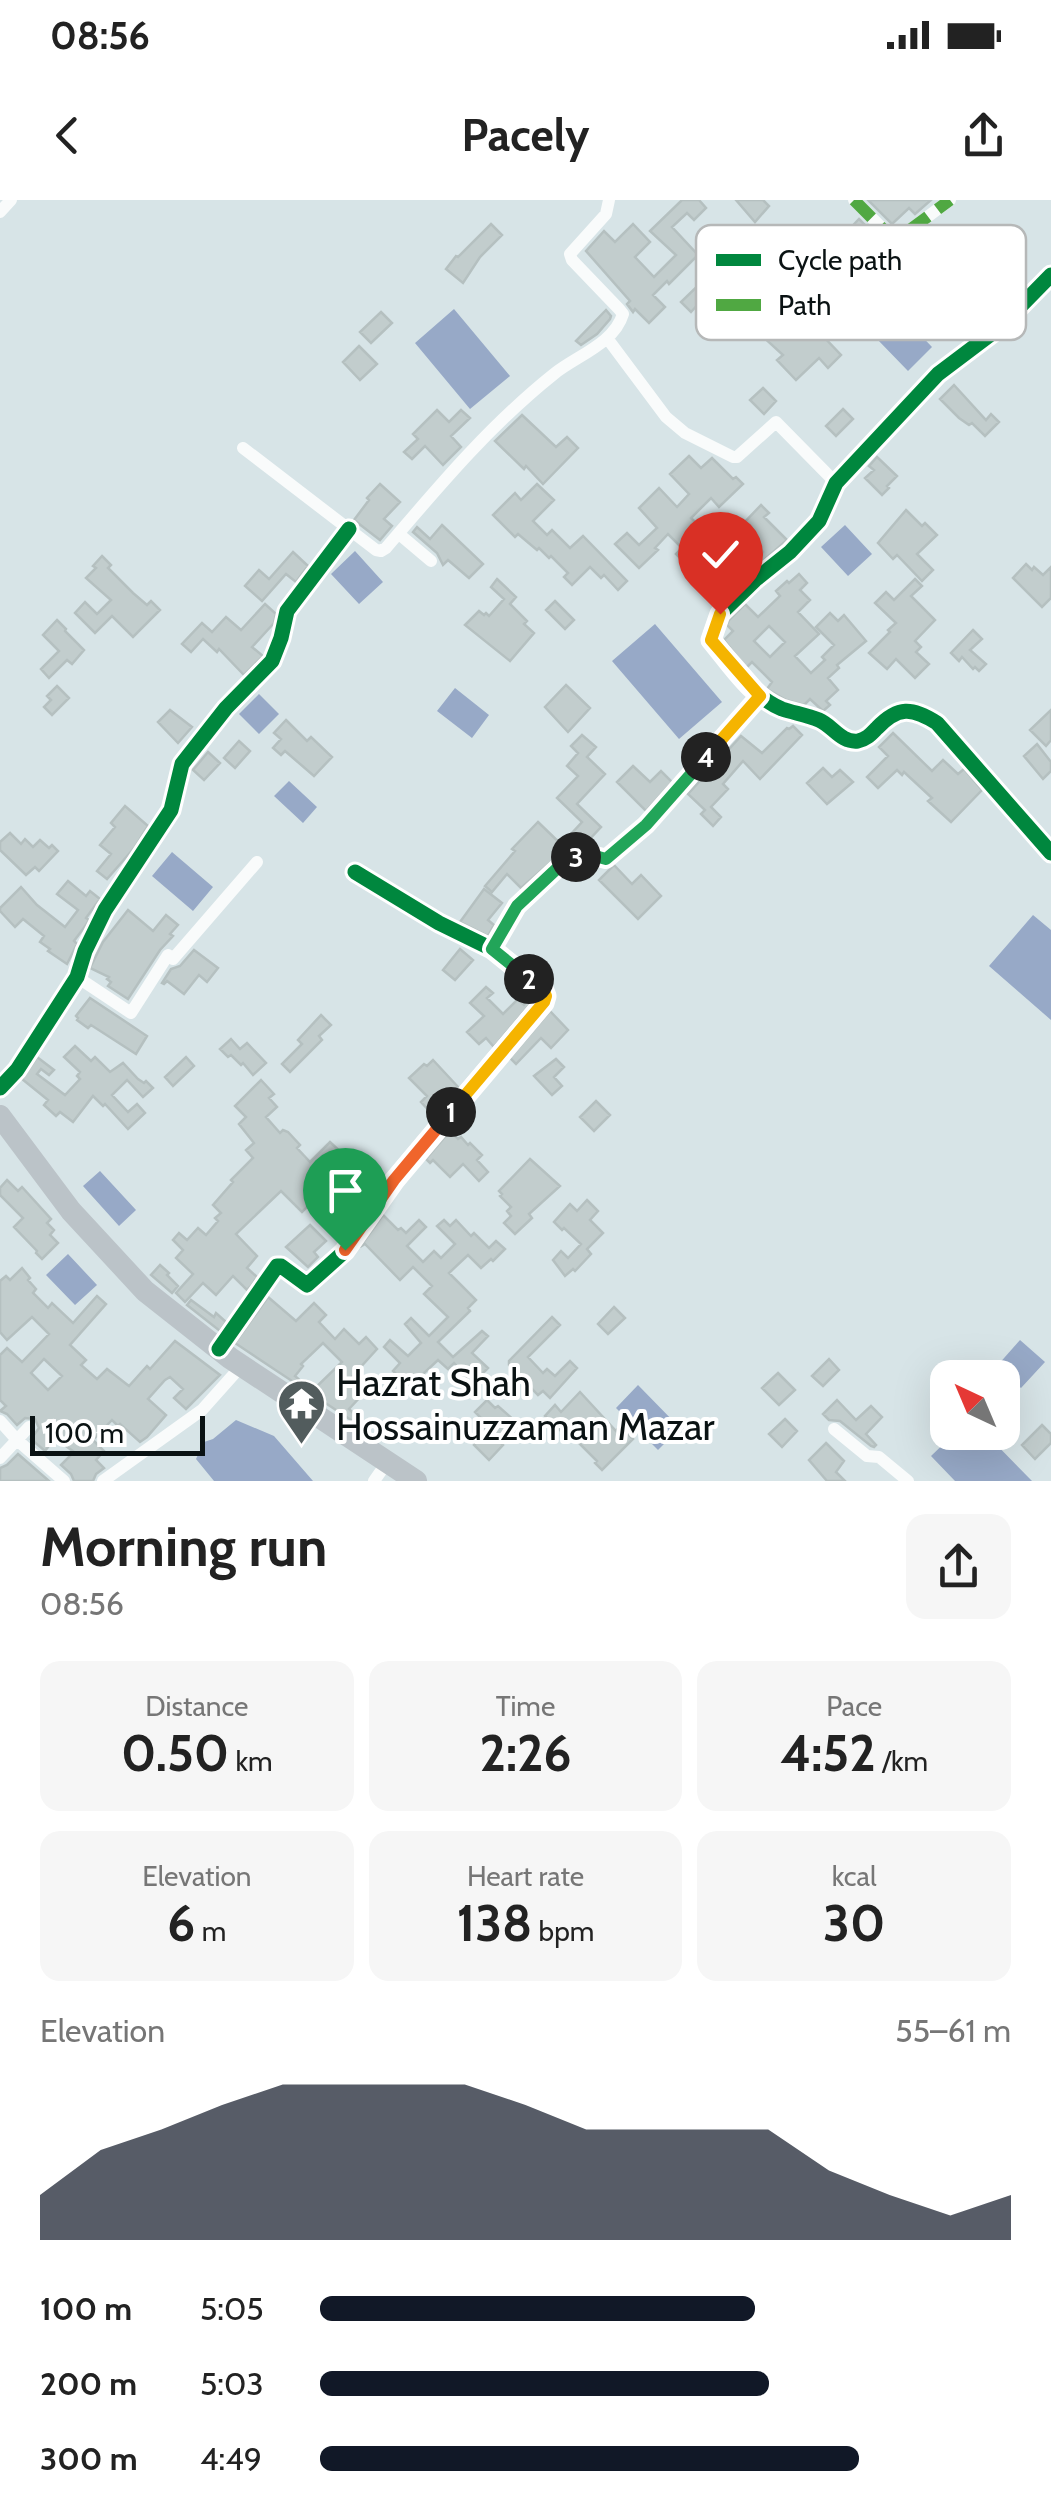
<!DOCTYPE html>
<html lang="en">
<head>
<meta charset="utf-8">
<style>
	body { margin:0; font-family:Cabin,sans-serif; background:#f6f6f6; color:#222; height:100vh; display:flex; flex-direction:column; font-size:38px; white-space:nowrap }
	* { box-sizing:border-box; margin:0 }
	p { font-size:32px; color:#767676 }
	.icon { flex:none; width:55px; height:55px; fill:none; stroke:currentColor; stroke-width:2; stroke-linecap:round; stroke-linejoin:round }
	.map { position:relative; height:1281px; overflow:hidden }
	.drawer { display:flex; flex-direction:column; background:#fff; flex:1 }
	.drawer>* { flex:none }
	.needle { width:65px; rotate:316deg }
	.buttons { position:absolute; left:930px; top:1160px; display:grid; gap:20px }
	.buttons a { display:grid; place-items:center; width:90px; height:90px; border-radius:20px; background:#fff; box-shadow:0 10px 40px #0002; font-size:50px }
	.scale { position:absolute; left:30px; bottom:25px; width:175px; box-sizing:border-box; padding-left:10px; border:5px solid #0a1213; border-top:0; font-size:28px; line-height:35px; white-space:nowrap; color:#0a1213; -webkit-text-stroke:8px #fff; paint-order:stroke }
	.pin { position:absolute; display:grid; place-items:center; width:85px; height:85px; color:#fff; margin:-102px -42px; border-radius:50% 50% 50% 0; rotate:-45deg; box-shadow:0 0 10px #0007 }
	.pin .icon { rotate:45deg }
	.km { position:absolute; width:50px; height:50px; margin:-25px; border-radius:50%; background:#222; color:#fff; font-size:28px; line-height:50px; text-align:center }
	.round { display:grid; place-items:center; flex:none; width:105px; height:105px; border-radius:20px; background:#f6f6f6 }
	.summary { display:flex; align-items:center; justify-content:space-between; height:170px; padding:0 40px }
	h1 { font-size:55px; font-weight:800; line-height:75px }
	.stats { display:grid; grid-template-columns:repeat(3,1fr); gap:15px; height:170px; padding:10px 40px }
	.stats div { display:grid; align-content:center; border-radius:20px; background:#f6f6f6; text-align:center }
	.stats b { font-size:50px; font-weight:800 }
	.stats small { font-size:28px; font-weight:400 }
	.stats p { font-size:28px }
	.chart { height:280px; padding:20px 40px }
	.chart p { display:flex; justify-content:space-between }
	.chart svg { width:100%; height:180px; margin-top:10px; fill:#111827; opacity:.7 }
	ul { padding:0 40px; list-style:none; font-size:32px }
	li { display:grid; grid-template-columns:160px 120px 1fr; align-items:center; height:75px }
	li i { height:25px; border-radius:12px; background:#111827 }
	.status { display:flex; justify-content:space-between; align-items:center; height:70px; padding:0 50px; background:#fff; direction:ltr }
	.status svg { height:28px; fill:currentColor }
	header { display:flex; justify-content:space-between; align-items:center; height:130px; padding:0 40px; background:#fff; font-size:45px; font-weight:800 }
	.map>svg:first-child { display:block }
	.water { fill:#97a9c7 }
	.building { fill:#c2cdcd; stroke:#b5c0c0; stroke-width:2.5; fill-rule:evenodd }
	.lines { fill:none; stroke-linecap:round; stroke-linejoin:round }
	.street { stroke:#f9fbfb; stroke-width:12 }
	.highway { stroke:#bbc3c8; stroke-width:22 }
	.quiet { stroke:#50a842; stroke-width:12; stroke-dasharray:25 12; stroke-linecap:butt }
	.cycleway-casing { stroke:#fff; stroke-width:21 }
	.cycleway { stroke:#00873e; stroke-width:15 }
	.split-1-casing { stroke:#fff; stroke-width:20 }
	.split-2-casing { stroke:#fff; stroke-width:20 }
	.split-3-casing { stroke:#fff; stroke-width:20 }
	.split-4-casing { stroke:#fff; stroke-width:20 }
	.split-5-casing { stroke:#fff; stroke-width:20 }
	.split-1 { stroke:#f0652b; stroke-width:12 }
	.split-2 { stroke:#f5b400; stroke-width:12 }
	.split-3 { stroke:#22a559; stroke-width:12 }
	.split-4 { stroke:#22a559; stroke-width:12 }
	.split-5 { stroke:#f5b400; stroke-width:12 }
	.labels { text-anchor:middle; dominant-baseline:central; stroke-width:8; stroke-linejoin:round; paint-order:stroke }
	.poi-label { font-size:38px; fill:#0a1213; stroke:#fff; text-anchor:start }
	.key { fill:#fff; stroke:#b6b8b8; stroke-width:2.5 }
	.key-label { font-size:28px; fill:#0a1213 }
</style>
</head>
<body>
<div class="status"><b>08:56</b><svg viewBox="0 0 49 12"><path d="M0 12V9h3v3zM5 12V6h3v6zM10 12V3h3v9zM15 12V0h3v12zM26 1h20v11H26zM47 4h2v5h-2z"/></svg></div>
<header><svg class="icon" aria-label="back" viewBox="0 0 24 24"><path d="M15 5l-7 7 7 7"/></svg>Pacely<svg class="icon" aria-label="share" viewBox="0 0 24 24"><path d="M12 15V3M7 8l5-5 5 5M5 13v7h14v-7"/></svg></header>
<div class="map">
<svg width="1051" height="1281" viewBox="0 0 1051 1281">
	<rect width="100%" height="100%" fill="#d7e4e7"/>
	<path class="water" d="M870,82L932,147L908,171L845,106Z
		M454,109L510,176L470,209L415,143Z
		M845,325L872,354L848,376L821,347Z
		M355,351L383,382L359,404L331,374Z
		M655,424L722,502L679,539L612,461Z
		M455,488L489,515L472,538L437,511Z
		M259,494L279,514L259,534L239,514Z
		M289,581L317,607L303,623L274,596Z
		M172,652L213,687L193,711L152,676Z
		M1033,715L1051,730V820L989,766Z
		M100,971L136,1010L119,1026L83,986Z
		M68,1054L97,1085L75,1105L46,1075Z
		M1020,1140L1045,1162L1021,1188L997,1166Z
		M638,1185L680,1228L658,1250L616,1208Z
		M236,1220L274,1236L313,1281H214L196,1259L204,1242L213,1239Z
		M955,1233H985L1032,1281H955L931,1256Z"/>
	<path class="building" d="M682,0H699L706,8L694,20L687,13L672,27L698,55L669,84L667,81L653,95L665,107L649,123L635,109L633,112L627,104L630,101L586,51L604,31L615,42L633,24L650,42L635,57L654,77L676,55L650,31Z
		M736,0H763L769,6L755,22Z
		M868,0H931L915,14L909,8L892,24Z
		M859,19L868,28L863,34L876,47L882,42L891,50L897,51L906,60L881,83L839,40Z
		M491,24L502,35L480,57L463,83L446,69L456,56L458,57Z
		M704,56L724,77L743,58L757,72L738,91L736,88L725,99L719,92L705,105L701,101L691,112L681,102L709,75L697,63Z
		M606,110L611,116L610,119L597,134L581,145L576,141Z
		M786,110L814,136L818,131L841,155L828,168L819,158L796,180L777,160L783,155L760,134Z
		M381,112L392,123L371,143L360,132Z
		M359,146L377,164L360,180L343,162Z
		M954,185L986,220L991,214L999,222L985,236L972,223L969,225L959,218L940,199Z
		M763,188L776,201L764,214L750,200Z
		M843,209L853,219L836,236L826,226Z
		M437,210L449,222L461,210L470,218L451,236L461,247L443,265L425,246L412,259L404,252L418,239L413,234Z
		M522,215L556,247L567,237L578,248L543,284L526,266L524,269L495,241Z
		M689,256L701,268L712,258L733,279L736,277L743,284L719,307L711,298L691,318L714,341L721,334L738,350L729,360L714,347L695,366L686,358L683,361L676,354L682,348L668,334L655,348L658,350L639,368L615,344L627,333L639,345L657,328L639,308L659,288L677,307L689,294L670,274Z
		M877,257L897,276L887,286L889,288L882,295L865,278L874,270L869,266Z
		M380,284L400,302L384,319L392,326L380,340L354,320L369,300L367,298Z
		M537,284L554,300L533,321L547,335L552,330L570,348L583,336L627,381L618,390L604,375L601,378L590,367L572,385L564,377L568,373L551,356L549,358L539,348L537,350L518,334L515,337L493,315L515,293L521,300Z
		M761,305L769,313L764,317L787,340L758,365L754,361L763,352L749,337L751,335L741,326Z
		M906,310L922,326L925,323L937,335L917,354L933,370L922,381L897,355L893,359L878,343Z
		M442,325L483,364L469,378L448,360L443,365L437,353L413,332L417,327L430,339Z
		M293,352L308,366L296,382L286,374L262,401L245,386L259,370L269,379Z
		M102,356L111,365L108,368L133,393L147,405L151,401L160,410L133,437L112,416L95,433L75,413L85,402L97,414L111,400L86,378L96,368L93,366Z
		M1026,364L1032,370L1034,367L1043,375L1051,367V398L1042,407L1013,378Z
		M799,374L807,383L800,390L810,400L798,412L819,434L795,456L811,473L825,460L822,457L834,445L816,427L830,413L838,421L844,415L866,441L837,465L839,468L828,478L838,490L826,501L830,505L823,511L810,499L804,505L786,500L767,489L772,482L752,462L746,468L724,440L733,431L727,425L729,420L745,404L758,417L780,396L776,391L787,381L789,383ZM769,426L785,442L770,457L754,441Z
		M497,379L516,397L510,404L527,421L524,424L534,433L510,461L465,425L479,411L484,415L486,413L489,416L504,399L491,387Z
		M915,379L922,386L911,396L935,420L915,441L921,447L916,452L929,464L915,478L896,459L887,469L869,453L890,432L888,430L896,423L875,403L886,392L894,400Z
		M555,401L574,420L565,429L546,410Z
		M265,404L276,414L274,423L252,447L263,456L244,475L219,449L217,452L203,439L191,452L182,444L202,423L212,432L226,417L241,430Z
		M57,420L66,429L65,431L84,450L72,464L67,460L49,478L41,469L59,451L43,435Z
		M973,430L982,439L970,450L986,464L979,471L975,467L973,469L962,457L959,461L951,453Z
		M566,485L590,508L568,532L545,507Z
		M57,486L69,498L52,515L44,507L51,500L47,496Z
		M170,510L192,527L178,543L158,522Z
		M1051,510V540L1046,546L1030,530Z
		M286,520L307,541L311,537L332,557L314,576L285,551L281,555L273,548L281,539L274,533Z
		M793,526L802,535L760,579L743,561L723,584L728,589L711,607L721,617L713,626L701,614L705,610L688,594L741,536L762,553L787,528L789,529Z
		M893,533L932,571L943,560L958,574L964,569L982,590L951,622L928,601L932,598L904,572L902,575L897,570L878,588L867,577L888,556L879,547Z
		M582,535L596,547L587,557L605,574L577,604L601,627L586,643H583L572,633L582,622L557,598L578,576L567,566L578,553L571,546Z
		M239,541L250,551L235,568L224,558Z
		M1037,544L1051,562V571L1043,579L1024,556Z
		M208,552L220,563L204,580L193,570Z
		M633,566L650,582L661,571L672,582L646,611L617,582Z
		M823,568L832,577L840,570L853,582L827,604L807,583Z
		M125,606L148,626L135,647L107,679L97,671L111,654L100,645L115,627L111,623Z
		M538,622L566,649L521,688L507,674L492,692L485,686L515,651L512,649Z
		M10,633L21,644L25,639L33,647L40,640L49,648L52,645L58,651L39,671L35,667L26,675L0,650V642Z
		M614,665L632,684L641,675L661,696L638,719L599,680Z
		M68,681L86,696L90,691L100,699L86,718L89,720L86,725L74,741L77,744L67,764L48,751L50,749L40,742L44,736L23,719L15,727L0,711V708L21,687L37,705L65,727L78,710L57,694Z
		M484,689L502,703L488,720L494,725L488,736L460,722Z
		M128,710L153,731L166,715L178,725L170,734L173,736L160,750L128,799L108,786L111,782L107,779L109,777L90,768L103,742Z
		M460,749L473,760L455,780L443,770Z
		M194,750L218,768L207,782L199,775L184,794L167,781L164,784L162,783L171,769L180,766Z
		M486,787L493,793L487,798L503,814L518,799L524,805L529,799L532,802L494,847L486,838L479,844L467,832L484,816L470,803Z
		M90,798L147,836L136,854L91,825L88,828L77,820L78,818L76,816Z
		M550,811L568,830L551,848L541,838L516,864L510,858Z
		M321,815L331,825L319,836L322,840L290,872L282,864L302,844L298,840Z
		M231,839L240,849L247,843L266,863L253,875L243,863L241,865L231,855L228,857L220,849Z
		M75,846L91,861L95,857L110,872L123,863L138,879L144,883L146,881L153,888L143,897L127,880L112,895L128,912L137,904L145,913L128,929L105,904L103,906L93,896L73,922L60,912L56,916L44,905L48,900L22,879L37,857L54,870L49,875L41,869L37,874L65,895L80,879L77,876L80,872L64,857Z
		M186,857L194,866L173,886L165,877Z
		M556,859L564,867L554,877L562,886L552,895L534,876Z
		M433,860L459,888L435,917L421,902L427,896L409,878L424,864L427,866Z
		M261,880L274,894L269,898L277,907L266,917L280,933L283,930L288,932L300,945L297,948L310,962L330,942L343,954L324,973L328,976L320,984L337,1002L327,1013L314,1000L302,1012L281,991L236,1034L257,1056L247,1068L257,1077L252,1085L247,1090L233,1076L216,1095L203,1083L185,1102L176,1093L193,1074L176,1058L183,1050L173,1040L179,1033L187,1040L198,1028L206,1035L218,1021L215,1018L221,1013L213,1005L233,982L231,980L253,958L246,950L254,943L239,924L246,917L235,906Z
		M596,901L610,915L594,931L580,917Z
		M450,931L458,939L461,937L468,945L470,943L482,955L477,960L488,972L479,981L463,964L450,977L433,960L430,963L426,959Z
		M530,959L560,986L529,1014L532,1018L515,1034L504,1023L511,1016L507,1011L511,1007L500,996L502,994L499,991Z
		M361,964L377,979L348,1008L339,999L350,988L343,981Z
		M7,980L18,991L22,987L51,1019L47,1023L54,1030L50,1035L58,1043L42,1059L36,1053L37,1051L14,1027L23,1018L0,995V988Z
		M587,1000L598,1011L590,1020L603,1033L587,1049L591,1054L575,1071L573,1069L565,1076L553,1060L561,1051L568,1058L581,1044L564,1028L562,1030L554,1022L570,1004L577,1011Z
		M383,1015L398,1030L401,1028L406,1033L419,1020L426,1027L407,1046L423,1062L434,1051L441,1058L455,1044L437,1026L444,1020L450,1026L456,1020L471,1036L474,1033L489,1048L496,1041L505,1049L493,1061L491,1059L481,1068L468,1055L449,1073L476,1100L468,1108L470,1111L438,1142L453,1157L482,1131L488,1136L472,1153L488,1168L477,1179L471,1173L467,1177L454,1163L448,1169L438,1160L409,1187L393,1171L400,1163L384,1147L390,1140L408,1156L421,1143L405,1124L411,1118L429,1136L448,1117L424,1094L432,1086L413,1067L400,1080L365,1044L360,1047Z
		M310,1025L326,1041L314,1052L318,1057L308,1067L286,1047Z
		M160,1065L169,1073L167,1075L178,1086L172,1093L151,1075Z
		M22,1068L30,1078L28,1080L36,1089L33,1093L48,1108L52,1103L73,1123L97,1096L106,1104L70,1145L86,1160L81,1165L97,1179L107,1169L129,1186L147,1166L150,1169L175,1141L220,1175L186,1209L174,1198L183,1189L170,1177L165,1180L148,1199L166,1215L147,1237L140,1242L120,1224L118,1226L112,1220L93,1240L104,1251L96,1260L104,1268L96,1274L93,1281H74L71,1274L61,1265L74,1252L55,1238L45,1251L31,1239L39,1228L35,1219L25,1218L17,1225L7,1214L0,1211L6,1206L0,1200V1155L7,1148L22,1162L49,1134L32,1117L7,1140L0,1132V1081L6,1076L10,1080ZM44,1159L62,1176L48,1190L31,1173Z
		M268,1097L296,1121L314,1103L326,1115L319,1122L335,1139L344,1129L359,1144L366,1137L377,1149L348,1181L362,1195L349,1209L363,1223L360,1226L321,1200L312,1191L342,1162L323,1143L301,1164L303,1166L295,1176L304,1184L301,1187L235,1143Z
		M191,1100L214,1117L216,1113L226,1122L220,1131L187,1105Z
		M614,1107L625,1118L608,1134L598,1124Z
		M552,1117L560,1125L528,1157L543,1173L547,1169L555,1176L570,1161L577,1168L550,1198L543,1191L538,1195L509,1165V1161Z
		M829,1159L839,1170L823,1186L812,1176Z
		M778,1173L795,1190L779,1205L762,1188Z
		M580,1192L616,1231L620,1226L633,1239L602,1270L595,1263L597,1261L570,1234L568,1236L561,1231L545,1216L555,1205L561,1212Z
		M487,1200L495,1208L498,1206L515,1221L497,1239L503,1245L489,1260L474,1245L484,1234L477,1227L483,1220L475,1212Z
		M837,1200L856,1220L871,1206L882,1217L866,1234L876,1245L874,1247L871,1246L840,1221L829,1220L823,1214Z
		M785,1219L797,1231L782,1247L769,1234Z
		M1042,1225L1051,1234V1243L1035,1259L1022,1245Z
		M826,1243L844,1261L836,1272L845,1281H827L809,1260Z
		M18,1254L49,1281H0V1268L7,1265Z"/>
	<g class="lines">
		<path class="street" d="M854,0L895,41L950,0
			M0,12L11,0
			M1051,75L999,128L938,174L836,283L819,321L790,352L755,380L720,414L711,440C731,464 752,497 782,509C794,513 807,515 819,520C833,526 841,543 858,541C867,539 871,534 877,528C898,506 912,507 937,523L1051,653
			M607,138L666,217L685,233L733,257H737L776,222L836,283
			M243,248L376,350L381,351L386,348C439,286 490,225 554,174C576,156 614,144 623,114L619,109L572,60L570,54L606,14L609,0
			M399,334L431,361
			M492,749L517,706L564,662L584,653L605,659L646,625L663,608L759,496
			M77,777L131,813L168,755L173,759L257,662
			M0,888L17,870L77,777L85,751L105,710L171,610L182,564L226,508L272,461L281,438L287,411L349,329
			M219,1149L277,1066H281L307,1085L345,1051L395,980L544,803L546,796L544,791L492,749L439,723L355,672
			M0,1221L17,1240L64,1281
			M834,1229L867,1256L879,1257L908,1281
			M0,1258L29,1227
			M103,1281L202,1210L235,1173
			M374,1281L381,1271"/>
		<path class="highway" d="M0,916L71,1011L145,1091L230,1158L416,1281"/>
		<path class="quiet" d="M854,0L895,41L950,0
			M691,574L759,496"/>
		<defs>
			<path id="cycleway" d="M1051,75L999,128L938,174L836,283L819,321L790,352L755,380L720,414L711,440C731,464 752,497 782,509C794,513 807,515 819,520C833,526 841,543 858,541C867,539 871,534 877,528C898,506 912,507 937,523L1051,653
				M0,888L17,870L77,777L85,751L105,710L171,610L182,564L226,508L272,461L281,438L287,411L349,329
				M219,1149L277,1066H281L307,1085L345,1051L395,980L544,803L546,796L544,791L492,749L439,723L355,672"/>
		</defs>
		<use href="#cycleway" class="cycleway-casing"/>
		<use href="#cycleway" class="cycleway"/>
	</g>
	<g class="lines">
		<defs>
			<path id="split-1" d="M345,1050L394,980L451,912"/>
			<path id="split-2" d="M451,912L544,802L546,796L544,791L529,779"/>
			<path id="split-3" d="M529,779L492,749L517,706L564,662L576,657"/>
			<path id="split-4" d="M576,657L584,653L606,659L646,625L706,557"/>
			<path id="split-5" d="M706,557L760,496L711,440L720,414"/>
		</defs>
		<use href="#split-1" class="split-1-casing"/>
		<use href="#split-2" class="split-2-casing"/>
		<use href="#split-3" class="split-3-casing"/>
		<use href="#split-4" class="split-4-casing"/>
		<use href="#split-5" class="split-5-casing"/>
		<use href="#split-1" class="split-1"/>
		<use href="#split-2" class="split-2"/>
		<use href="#split-3" class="split-3"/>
		<use href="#split-4" class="split-4"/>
		<use href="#split-5" class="split-5"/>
	</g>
	<defs>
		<symbol id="temple-pin" viewBox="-11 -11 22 30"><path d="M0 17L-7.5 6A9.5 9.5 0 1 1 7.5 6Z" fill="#525c5d" stroke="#fff"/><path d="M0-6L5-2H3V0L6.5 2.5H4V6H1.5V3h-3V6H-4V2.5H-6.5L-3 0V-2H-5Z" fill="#fff"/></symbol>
	</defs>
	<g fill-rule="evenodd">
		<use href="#temple-pin" x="274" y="1176" width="55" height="75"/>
	</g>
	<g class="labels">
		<g class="poi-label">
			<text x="336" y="1182">Hazrat Shah<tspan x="336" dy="44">Hossainuzzaman Mazar</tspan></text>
		</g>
	</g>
	<rect x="696" y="25" width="330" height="115" rx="15" class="key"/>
	<rect x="716" y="54" width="45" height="12" fill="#00873e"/>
	<rect x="716" y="99" width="45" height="12" fill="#50a842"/>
	<g class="key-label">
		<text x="778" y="70">Cycle path</text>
		<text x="778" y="115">Path</text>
	</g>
</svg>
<div class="buttons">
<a><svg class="needle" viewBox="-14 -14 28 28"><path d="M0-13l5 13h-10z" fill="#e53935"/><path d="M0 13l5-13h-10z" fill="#767676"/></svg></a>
</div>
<div class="scale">100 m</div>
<div class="pin" style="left:345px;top:1050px;background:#1e9e55"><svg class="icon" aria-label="arrive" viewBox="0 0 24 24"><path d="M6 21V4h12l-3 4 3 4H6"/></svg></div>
<div class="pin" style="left:720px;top:414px;background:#d93025"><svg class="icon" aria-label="check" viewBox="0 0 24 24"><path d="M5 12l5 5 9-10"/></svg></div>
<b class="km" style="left:451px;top:912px">1</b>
<b class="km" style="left:529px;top:779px">2</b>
<b class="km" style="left:576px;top:657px">3</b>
<b class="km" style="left:706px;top:557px">4</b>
</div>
<section class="drawer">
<div class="summary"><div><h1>Morning run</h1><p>08:56</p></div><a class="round"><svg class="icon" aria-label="share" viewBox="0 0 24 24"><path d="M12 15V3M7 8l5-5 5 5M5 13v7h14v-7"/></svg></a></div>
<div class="stats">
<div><p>Distance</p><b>0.50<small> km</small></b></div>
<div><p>Time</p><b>2:26</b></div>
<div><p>Pace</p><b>4:52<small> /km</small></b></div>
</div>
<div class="stats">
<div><p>Elevation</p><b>6<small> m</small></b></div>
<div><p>Heart rate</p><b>138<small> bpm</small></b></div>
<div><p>kcal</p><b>30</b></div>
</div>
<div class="chart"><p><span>Elevation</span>55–61 m</p>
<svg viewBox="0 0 160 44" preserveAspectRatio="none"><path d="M0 44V33L10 22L20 17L30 11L40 6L50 6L60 6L70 6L80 11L90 17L100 17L110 17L120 17L130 27L140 33L150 38L160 33V44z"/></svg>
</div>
<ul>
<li><b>100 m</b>5:05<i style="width:63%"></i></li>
<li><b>200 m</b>5:03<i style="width:65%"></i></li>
<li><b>300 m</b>4:49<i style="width:78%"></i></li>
</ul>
</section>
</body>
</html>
